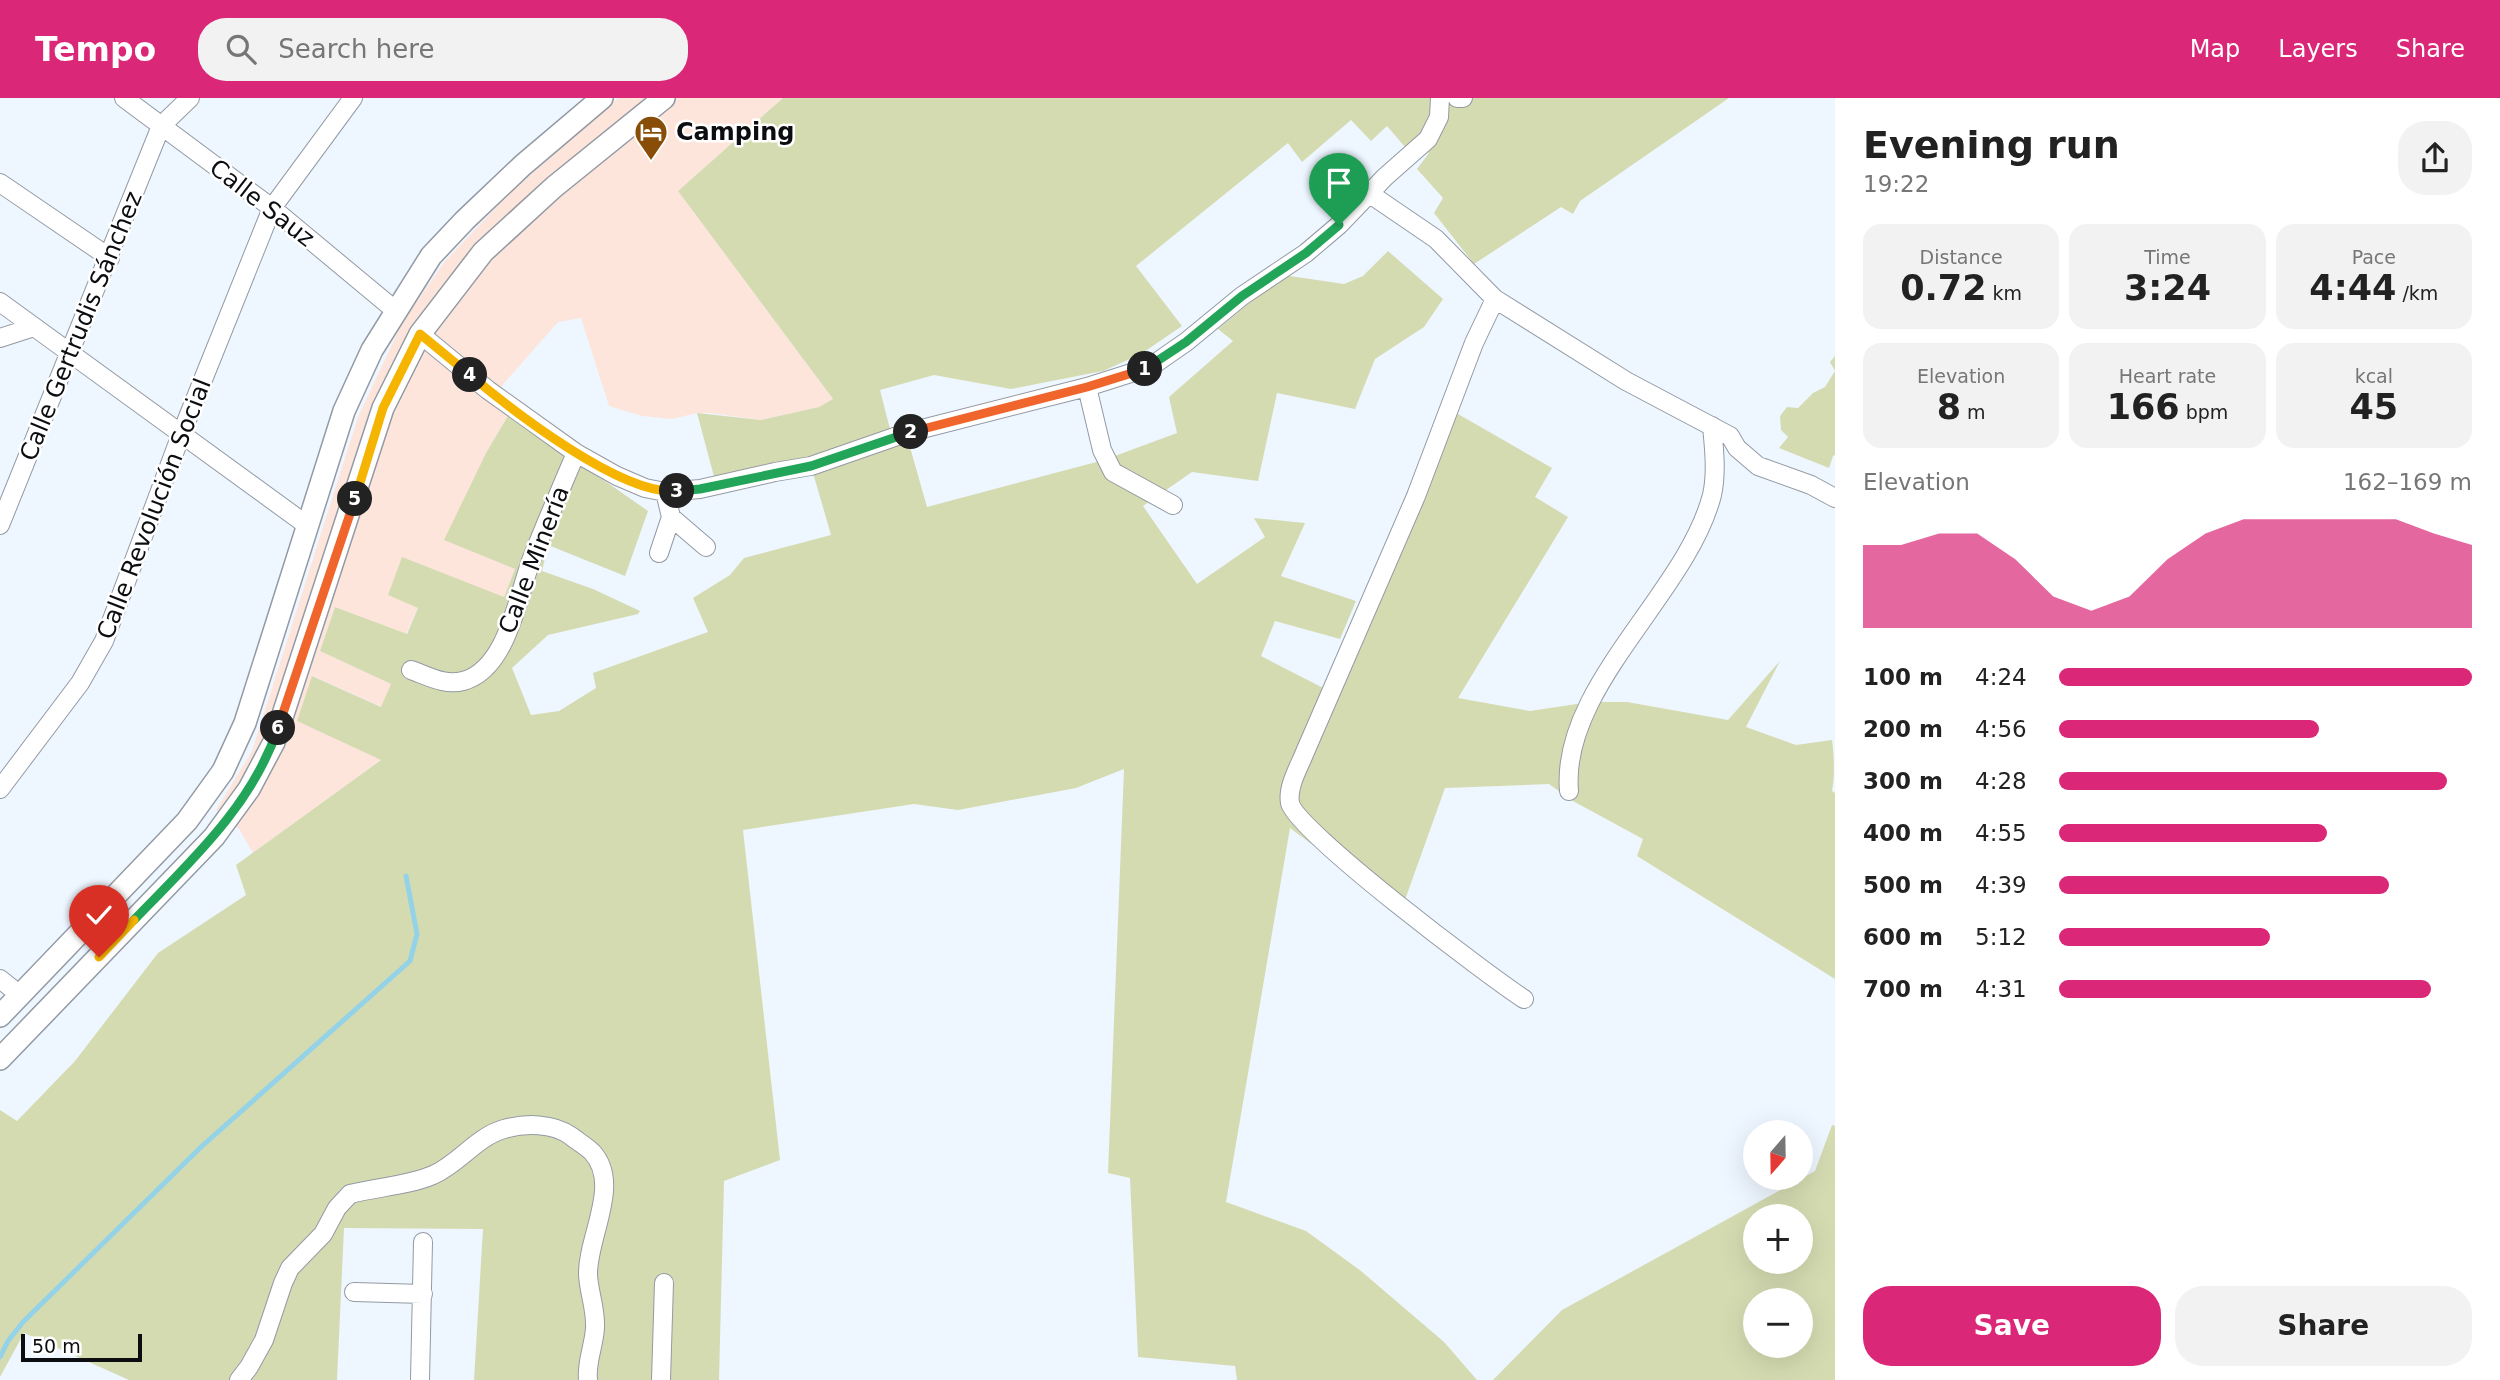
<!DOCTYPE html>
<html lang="en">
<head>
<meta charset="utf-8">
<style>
	body { margin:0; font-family:"DejaVu Sans",sans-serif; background:#f2f2f2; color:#222; height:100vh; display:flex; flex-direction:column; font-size:26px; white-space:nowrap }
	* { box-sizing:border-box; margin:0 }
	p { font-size:23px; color:#767676 }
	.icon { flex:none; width:38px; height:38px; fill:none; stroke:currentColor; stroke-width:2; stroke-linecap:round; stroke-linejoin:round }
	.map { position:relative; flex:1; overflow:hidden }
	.drawer { display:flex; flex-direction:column; background:#fff; width:665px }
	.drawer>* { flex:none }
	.needle { width:46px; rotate:200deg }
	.fabs { position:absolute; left:1743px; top:1022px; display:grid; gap:14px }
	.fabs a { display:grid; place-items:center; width:70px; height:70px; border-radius:50%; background:#fff; box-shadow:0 7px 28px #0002; font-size:35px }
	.scale { position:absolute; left:21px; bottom:18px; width:121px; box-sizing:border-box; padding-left:7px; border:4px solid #0b0d10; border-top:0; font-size:19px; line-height:24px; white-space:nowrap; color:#0b0d10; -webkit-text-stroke:5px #fff; paint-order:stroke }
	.pin { position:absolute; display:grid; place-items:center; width:60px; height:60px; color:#fff; margin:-72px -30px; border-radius:50% 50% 50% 0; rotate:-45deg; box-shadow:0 0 7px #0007 }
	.pin .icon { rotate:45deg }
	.km { position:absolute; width:35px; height:35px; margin:-18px; border-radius:50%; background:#222; color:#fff; font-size:19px; line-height:35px; text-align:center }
	.round { display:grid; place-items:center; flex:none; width:74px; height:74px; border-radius:28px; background:#f2f2f2 }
	.overview { display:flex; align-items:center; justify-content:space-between; height:119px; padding:0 28px }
	h1 { font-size:38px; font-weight:600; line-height:52px }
	.metrics { display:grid; grid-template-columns:repeat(3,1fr); gap:10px; height:119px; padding:7px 28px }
	.metrics div { display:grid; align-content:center; border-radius:18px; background:#f2f2f2; text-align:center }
	.metrics b { font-size:35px; font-weight:600 }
	.metrics small { font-size:19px; font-weight:400 }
	.metrics p { font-size:19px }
	.chart { height:196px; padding:14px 28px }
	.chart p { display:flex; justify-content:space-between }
	.chart svg { width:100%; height:126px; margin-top:7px; fill:#db2777; opacity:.7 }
	.primary-button { display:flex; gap:14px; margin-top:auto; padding:14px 28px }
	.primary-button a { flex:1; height:80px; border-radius:28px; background:#db2777; color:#fff; font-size:28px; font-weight:600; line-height:80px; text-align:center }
	.primary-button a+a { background:#f2f2f2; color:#222 }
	ul { padding:0 28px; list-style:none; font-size:23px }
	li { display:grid; grid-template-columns:112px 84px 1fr; align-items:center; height:52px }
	li i { height:18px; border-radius:9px; background:#db2777 }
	header { display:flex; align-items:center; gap:42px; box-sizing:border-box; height:98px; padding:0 35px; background:#db2777; color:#fff }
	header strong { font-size:33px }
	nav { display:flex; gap:38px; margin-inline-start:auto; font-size:24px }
	.search { width:490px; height:63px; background:#f2f2f2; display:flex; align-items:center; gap:18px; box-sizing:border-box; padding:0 24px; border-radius:28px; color:#767676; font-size:26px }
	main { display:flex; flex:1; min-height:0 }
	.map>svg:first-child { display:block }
	.commercial { fill:#fee5dc }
	.green { fill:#d5dbb1; fill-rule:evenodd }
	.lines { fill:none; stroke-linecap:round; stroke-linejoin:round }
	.stream { stroke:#94d2e8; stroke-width:5 }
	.minor-casing { stroke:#939aa3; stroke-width:20 }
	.major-casing { stroke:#939aa3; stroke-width:24 }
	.minor { stroke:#fff; stroke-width:18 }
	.major { stroke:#fff; stroke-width:21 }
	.split-1-casing { stroke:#fff; stroke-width:14 }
	.split-2-casing { stroke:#fff; stroke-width:14 }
	.split-3-casing { stroke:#fff; stroke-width:14 }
	.split-4-casing { stroke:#fff; stroke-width:14 }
	.split-5-casing { stroke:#fff; stroke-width:14 }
	.split-6-casing { stroke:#fff; stroke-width:14 }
	.split-7-casing { stroke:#fff; stroke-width:14 }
	.split-8-casing { stroke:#fff; stroke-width:14 }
	.split-1 { stroke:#22a559; stroke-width:9 }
	.split-2 { stroke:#f0652b; stroke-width:9 }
	.split-3 { stroke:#22a559; stroke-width:9 }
	.split-4 { stroke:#f5b400; stroke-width:9 }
	.split-5 { stroke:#f5b400; stroke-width:9 }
	.split-6 { stroke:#f0652b; stroke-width:9 }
	.split-7 { stroke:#22a559; stroke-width:9 }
	.split-8 { stroke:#f5b400; stroke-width:9 }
	.labels { text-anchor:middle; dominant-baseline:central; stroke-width:5; stroke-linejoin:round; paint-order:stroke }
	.poi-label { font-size:24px; font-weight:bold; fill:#0b0d10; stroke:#fff; text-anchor:start }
	.street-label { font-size:24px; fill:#0b0d10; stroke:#fff }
</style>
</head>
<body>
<header>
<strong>Tempo</strong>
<div class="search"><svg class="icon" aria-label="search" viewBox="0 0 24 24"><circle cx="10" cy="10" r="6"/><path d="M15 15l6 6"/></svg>Search here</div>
<nav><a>Map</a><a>Layers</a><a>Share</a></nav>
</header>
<main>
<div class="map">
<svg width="1835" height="1282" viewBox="0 0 1835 1282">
	<rect width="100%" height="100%" fill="#eef6ff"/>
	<path class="commercial" d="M618,0H783L678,93L833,301L819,309L761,322L710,315H697L672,321L642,318L609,308L581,220L558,224L498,292L509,316L486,355L445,442L515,471L504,499L418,510L406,536L335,509L320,553L391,586L382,609L313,578L297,623L382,661L253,755L239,731L216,712L252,653L358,319L402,225L445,163L511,94Z"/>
	<path class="green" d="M783,0H1729L1580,103L1573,116L1561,109L1474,166L1434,115L1443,100L1417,71L1429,55L1416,42L1405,49L1387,28L1371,43L1351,22L1302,64L1288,45L1136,168L1182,228L1141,256L1103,273L1011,291L934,277L880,292L892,339L906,335L927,409L1104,362L1177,335L1169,299L1233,243L1218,231L1283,177L1344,186L1363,178L1388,153L1443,201L1424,229L1375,261L1355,311L1277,295L1258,383L1192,374L1143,408L1197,486L1265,439L1254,420L1305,425L1281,478L1356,503L1340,541L1275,523L1261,558L1333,595L1451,312L1552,370L1535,399L1568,419L1458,600L1530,613L1590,604H1627L1728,622L1780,563L1746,629L1796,647L1832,642C1834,657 1835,678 1832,693L1835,695V881L1637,758L1643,741L1571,702L1549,686L1445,690L1401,813L1290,730L1226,1104L1306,1133L1361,1173L1444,1244L1477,1282H1237L1235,1268L1138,1259L1130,1080L1108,1075L1124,671L1076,690L958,712L914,706L743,732L780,1062L724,1083L719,1282H474L483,1131L344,1130L337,1282H129L24,1235L0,1279V1012L17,1023L75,963L158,855L246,797L236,767L381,662L297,623L312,578L381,609L391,586L320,553L335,509L407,536L418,510L388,497L402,459L504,499L515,471L444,442L486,355L509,316L648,413L625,478L548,447L542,473L593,491L640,513L638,516L548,537L512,570L531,617L559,613L596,590L593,575L708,534L693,500L730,477L744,460L831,437L811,368L716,386L697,315L761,322L819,309L833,301L678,93Z
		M1835,258V357L1833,358L1829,370L1779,350L1788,339L1781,332L1780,318L1787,309L1798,310L1813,295L1825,289L1835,273L1830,264Z
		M1832,1027L1835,1028V1282H1493L1562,1212L1815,1073ZM1755,1118H1801V1164H1755ZM1755,1202H1801V1248H1755Z"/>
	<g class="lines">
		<path class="stream" d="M0,1259L8,1243L23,1224L201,1049L410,863L417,836L406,778"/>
		<defs>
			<path id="minor" d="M124,0L272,110L396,213
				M1457,0H1463
				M0,85L110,160
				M1370,96L1436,141L1495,201L1626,283L1730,338L1737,350L1758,368L1811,387L1835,400
				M1495,201L1474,245L1416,398L1305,654C1299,669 1287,689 1290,705C1296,733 1490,879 1524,901
				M0,204L308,428
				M420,236L488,292L576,355L617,378L645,390L665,394L700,391L775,374L811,368L906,335L1087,289L1150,269L1186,244L1242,198L1306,155L1339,127L1385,79L1428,41L1439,19L1440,0
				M0,240L34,229
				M1087,289L1102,352L1113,374L1173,407
				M671,419L706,449
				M0,427L161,28L190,0
				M659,455L671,419L665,394
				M411,572C428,578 445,588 463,583C508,571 518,496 532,460C546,425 561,390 576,355
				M0,691L80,585L104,543L182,334L272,110L353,0
				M1569,693C1560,589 1687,495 1712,397C1717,375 1714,350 1712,328
				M0,881L20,897
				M354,1194L423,1196
				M239,1282L249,1269L264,1242L283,1185L290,1170L323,1136L337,1110L350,1096C377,1089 407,1088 433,1077C460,1065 476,1039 504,1031C525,1025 553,1025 571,1038C577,1043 586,1048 592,1054C622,1086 587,1139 588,1177C589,1195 596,1211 595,1230C594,1248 586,1264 588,1282
				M420,1282L423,1144
				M661,1282L664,1185"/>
			<path id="major" d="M0,918L187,723L223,673L245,625L344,313L372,252L431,158L465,122L523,67L602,0
				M0,961L214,739L249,691L274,644L383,310L420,236L483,154L554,89L664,0"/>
		</defs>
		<use href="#minor" class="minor-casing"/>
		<use href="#major" class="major-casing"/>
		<use href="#minor" class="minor"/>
		<use href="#major" class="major"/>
	</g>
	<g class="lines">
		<defs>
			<path id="split-1" d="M1145,271L1186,244L1242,198L1306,155L1339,127"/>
			<path id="split-2" d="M911,334L1087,289L1145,271"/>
			<path id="split-3" d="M677,393L700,391L811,368L911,334"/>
			<path id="split-4" d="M470,277C513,313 622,398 677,393"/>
			<path id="split-5" d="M355,401L383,310L420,236L470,277"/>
			<path id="split-6" d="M278,630L355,401"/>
			<path id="split-7" d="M134,822C190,764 252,708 278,630"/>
			<path id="split-8" d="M99,859L134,822"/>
		</defs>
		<use href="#split-1" class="split-1-casing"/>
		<use href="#split-2" class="split-2-casing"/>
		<use href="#split-3" class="split-3-casing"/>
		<use href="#split-4" class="split-4-casing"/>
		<use href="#split-5" class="split-5-casing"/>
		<use href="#split-6" class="split-6-casing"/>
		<use href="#split-7" class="split-7-casing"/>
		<use href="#split-8" class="split-8-casing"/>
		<use href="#split-1" class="split-1"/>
		<use href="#split-2" class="split-2"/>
		<use href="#split-3" class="split-3"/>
		<use href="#split-4" class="split-4"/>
		<use href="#split-5" class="split-5"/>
		<use href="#split-6" class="split-6"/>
		<use href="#split-7" class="split-7"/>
		<use href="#split-8" class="split-8"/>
	</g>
	<defs>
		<symbol id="hotel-pin" viewBox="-11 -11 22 30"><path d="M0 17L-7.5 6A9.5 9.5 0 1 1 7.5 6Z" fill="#884d06" stroke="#fff"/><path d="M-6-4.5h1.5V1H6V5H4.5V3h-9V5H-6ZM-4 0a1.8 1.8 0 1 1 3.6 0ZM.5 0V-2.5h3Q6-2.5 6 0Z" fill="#fff"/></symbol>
	</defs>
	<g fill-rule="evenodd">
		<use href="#hotel-pin" x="632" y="15" width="38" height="52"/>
	</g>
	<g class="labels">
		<g class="poi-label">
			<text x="676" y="34">Camping</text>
		</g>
		<g class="street-label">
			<text transform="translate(262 105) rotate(38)">Calle Sauz</text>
			<text transform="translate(81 228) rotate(-68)">Calle Gertrudis Sánchez</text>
			<text transform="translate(154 411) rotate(-69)">Calle Revolución Social</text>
			<text transform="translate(534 462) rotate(-69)">Calle Minería</text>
		</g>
	</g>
</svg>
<div class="fabs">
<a><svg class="needle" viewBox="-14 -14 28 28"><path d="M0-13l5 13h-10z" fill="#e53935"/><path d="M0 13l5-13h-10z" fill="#767676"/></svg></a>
<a>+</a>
<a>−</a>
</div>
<div class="scale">50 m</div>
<div class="pin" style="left:1339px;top:127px;background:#1e9e55"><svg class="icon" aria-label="arrive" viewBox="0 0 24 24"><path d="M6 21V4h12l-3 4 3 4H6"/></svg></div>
<div class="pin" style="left:99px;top:859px;background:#d93025"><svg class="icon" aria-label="check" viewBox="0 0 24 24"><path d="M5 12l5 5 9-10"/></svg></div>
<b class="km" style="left:1145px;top:271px">1</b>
<b class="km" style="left:911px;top:334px">2</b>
<b class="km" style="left:677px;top:393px">3</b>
<b class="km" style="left:470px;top:277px">4</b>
<b class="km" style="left:355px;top:401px">5</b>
<b class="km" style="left:278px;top:630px">6</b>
</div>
<section class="drawer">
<div class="overview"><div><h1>Evening run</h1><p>19:22</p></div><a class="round"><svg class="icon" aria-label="share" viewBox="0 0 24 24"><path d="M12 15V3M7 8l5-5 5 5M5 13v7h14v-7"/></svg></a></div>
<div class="metrics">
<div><p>Distance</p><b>0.72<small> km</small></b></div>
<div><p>Time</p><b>3:24</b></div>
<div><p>Pace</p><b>4:44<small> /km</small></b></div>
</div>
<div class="metrics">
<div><p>Elevation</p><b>8<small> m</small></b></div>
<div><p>Heart rate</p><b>166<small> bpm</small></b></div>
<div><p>kcal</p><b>45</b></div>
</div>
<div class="chart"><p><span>Elevation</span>162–169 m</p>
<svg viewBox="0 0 160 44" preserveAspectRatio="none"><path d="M0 44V15L10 15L20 11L30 11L40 20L50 33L60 38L70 33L80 20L90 11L100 6L110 6L120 6L130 6L140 6L150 11L160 15V44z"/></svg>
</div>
<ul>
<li><b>100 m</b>4:24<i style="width:100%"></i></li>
<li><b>200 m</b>4:56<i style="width:63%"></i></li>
<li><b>300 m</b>4:28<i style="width:94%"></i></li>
<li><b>400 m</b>4:55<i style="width:65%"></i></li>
<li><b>500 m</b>4:39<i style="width:80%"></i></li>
<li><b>600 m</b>5:12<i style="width:51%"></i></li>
<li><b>700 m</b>4:31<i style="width:90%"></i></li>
</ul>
<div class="primary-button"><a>Save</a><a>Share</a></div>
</section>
</main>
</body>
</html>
